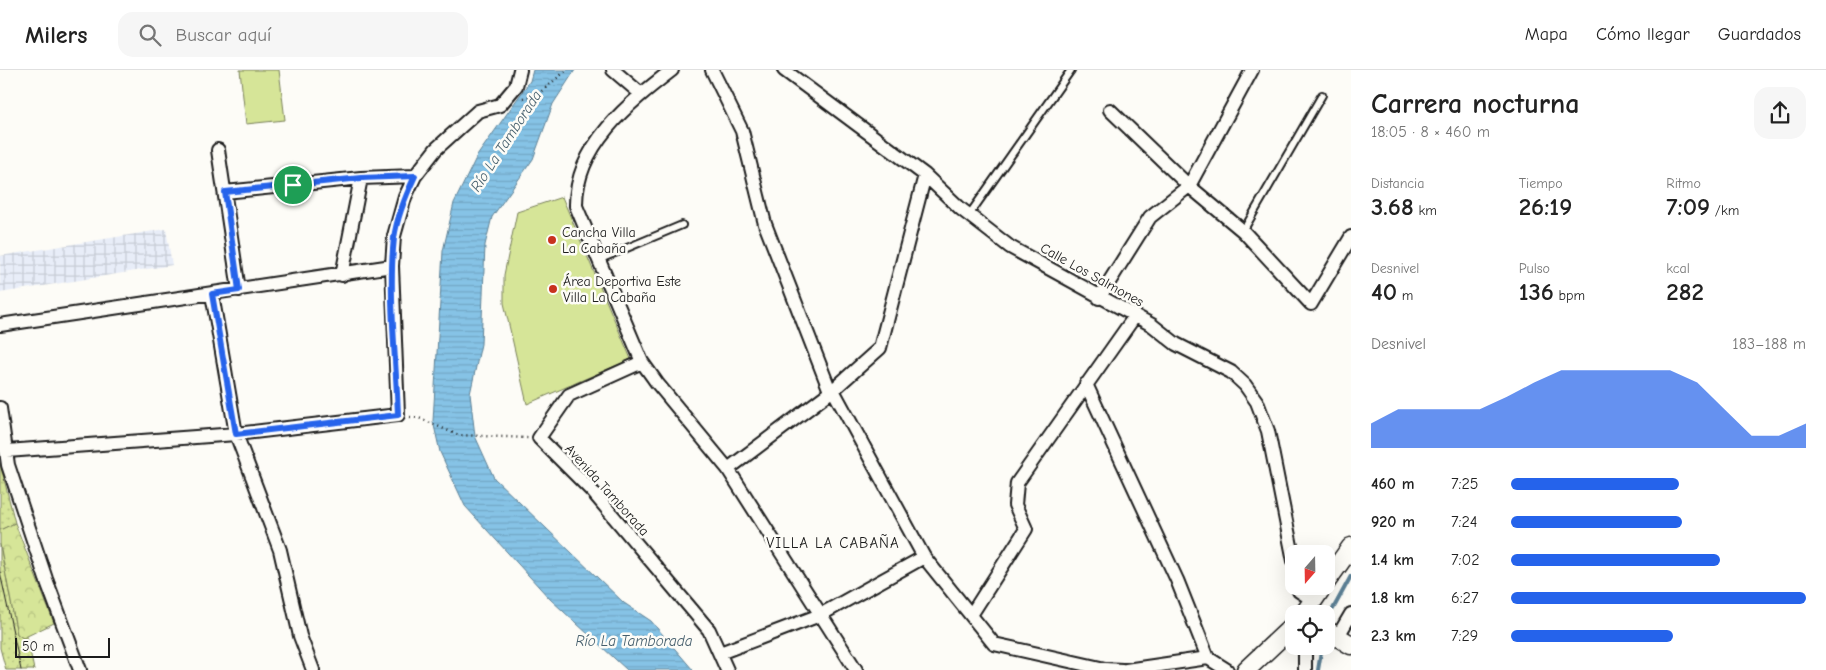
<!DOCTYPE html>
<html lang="es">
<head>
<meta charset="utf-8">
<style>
	body { margin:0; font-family:"Comic Neue",sans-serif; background:#f6f6f6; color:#222; height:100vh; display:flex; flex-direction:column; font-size:19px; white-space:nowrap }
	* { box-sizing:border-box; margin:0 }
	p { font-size:16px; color:#767676 }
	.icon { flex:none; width:28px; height:28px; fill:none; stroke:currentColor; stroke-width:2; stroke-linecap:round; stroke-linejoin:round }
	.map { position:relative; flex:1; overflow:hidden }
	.sheet { display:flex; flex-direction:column; background:#fff; width:475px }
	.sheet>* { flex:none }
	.needle { width:32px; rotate:200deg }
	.tools { position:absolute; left:1285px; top:475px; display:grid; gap:10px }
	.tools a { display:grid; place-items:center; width:50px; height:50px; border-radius:10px; background:#fff; box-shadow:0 5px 20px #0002; font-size:25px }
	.scale { position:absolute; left:15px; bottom:12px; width:95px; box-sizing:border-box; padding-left:5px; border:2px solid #1c1c1c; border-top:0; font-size:14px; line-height:18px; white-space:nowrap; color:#1c1c1c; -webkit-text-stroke:4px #fdfcf7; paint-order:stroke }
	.pin { position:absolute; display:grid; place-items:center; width:42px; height:42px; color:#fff; margin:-21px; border:2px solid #fff; border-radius:50%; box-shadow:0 1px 5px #0007 }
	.round { display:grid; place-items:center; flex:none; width:52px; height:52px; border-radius:15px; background:#f6f6f6 }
	.summary { display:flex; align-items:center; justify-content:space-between; height:85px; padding:0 20px }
	h1 { font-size:28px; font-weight:700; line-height:38px }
	.figures { display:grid; grid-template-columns:repeat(3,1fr); gap:8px; height:85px; padding:5px 20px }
	.figures div { display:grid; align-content:center }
	.figures b { font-size:25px; font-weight:700 }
	.figures small { font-size:14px; font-weight:400 }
	.figures p { font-size:14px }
	.chart { height:140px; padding:10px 20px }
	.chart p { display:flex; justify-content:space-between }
	.chart svg { width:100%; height:90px; margin-top:5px; fill:#2563eb; opacity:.7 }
	ul { padding:0 20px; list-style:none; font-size:16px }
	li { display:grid; grid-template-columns:80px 60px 1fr; align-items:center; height:38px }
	li i { height:12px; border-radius:6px; background:#2563eb }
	header { display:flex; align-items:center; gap:30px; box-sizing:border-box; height:70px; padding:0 25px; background:#fff; border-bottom:1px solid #e0e0e0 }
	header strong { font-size:24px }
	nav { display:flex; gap:28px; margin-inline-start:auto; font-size:18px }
	.search { width:350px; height:45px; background:#f6f6f6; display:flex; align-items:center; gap:12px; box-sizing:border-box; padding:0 18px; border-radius:15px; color:#767676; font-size:19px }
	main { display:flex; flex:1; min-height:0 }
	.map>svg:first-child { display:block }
	.industrial { fill:url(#industrial-grid) }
	.grass { fill:url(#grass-dots); stroke:#79805a }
	.forest { fill:url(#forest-crowns); stroke:#79805a }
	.pitch { fill:#d6e598; stroke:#79805a }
	.water { fill:url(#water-rules); stroke:#5c8095 }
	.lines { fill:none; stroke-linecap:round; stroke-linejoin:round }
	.stream { stroke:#5c8095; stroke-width:4 }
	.service-casing { stroke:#1c1c1c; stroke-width:10 }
	.minor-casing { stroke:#1c1c1c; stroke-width:16 }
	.secondary-casing { stroke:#1c1c1c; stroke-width:21 }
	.path { stroke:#1c1c1c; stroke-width:2.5; stroke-dasharray:1 4; stroke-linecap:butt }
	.service { stroke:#fdfcf7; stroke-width:6 }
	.minor { stroke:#fdfcf7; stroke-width:12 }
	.secondary { stroke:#fdfcf7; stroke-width:18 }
	.tram { stroke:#1c1c1c; stroke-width:1 }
	.route-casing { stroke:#fff; stroke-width:10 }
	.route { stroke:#2563eb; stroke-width:6 }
	.poi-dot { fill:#c8321e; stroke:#fdfcf7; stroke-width:2 }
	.labels { text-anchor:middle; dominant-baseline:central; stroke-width:5; stroke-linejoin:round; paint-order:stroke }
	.poi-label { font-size:14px; fill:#1c1c1c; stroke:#fdfcf7; text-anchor:start }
	.street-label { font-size:14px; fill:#1c1c1c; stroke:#fdfcf7 }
	.water-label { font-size:15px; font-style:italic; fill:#465f6d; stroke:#fdfcf7 }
	.neighbourhood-label { font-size:15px; letter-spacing:1px; fill:#1c1c1c; stroke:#fdfcf7 }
</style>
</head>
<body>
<header>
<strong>Milers</strong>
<div class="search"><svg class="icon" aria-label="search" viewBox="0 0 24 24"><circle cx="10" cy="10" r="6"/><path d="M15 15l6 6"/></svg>Buscar aquí</div>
<nav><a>Mapa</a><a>Cómo llegar</a><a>Guardados</a></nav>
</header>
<main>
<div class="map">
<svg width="1351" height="600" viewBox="0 0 1351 600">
	<defs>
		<pattern id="industrial-grid" width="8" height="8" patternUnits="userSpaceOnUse" patternTransform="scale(1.25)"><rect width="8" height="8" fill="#e8edf8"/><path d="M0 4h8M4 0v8" fill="none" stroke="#c6cbd4"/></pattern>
		<pattern id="grass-dots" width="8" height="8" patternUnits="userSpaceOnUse" patternTransform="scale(1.25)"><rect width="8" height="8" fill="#d6e598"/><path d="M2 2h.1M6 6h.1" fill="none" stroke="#b7c482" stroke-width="1.8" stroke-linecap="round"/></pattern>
		<pattern id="forest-crowns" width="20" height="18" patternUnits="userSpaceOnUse" patternTransform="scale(1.25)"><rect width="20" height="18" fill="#d6e598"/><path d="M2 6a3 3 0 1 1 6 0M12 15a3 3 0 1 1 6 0" fill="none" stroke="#b7c482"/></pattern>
		<pattern id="water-rules" width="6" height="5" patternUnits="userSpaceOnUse" patternTransform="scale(1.25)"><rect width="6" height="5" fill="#86c3e6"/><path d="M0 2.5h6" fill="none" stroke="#73a7c5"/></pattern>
	</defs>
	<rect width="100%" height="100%" fill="#fdfcf7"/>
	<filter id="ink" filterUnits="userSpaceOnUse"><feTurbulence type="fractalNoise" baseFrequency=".02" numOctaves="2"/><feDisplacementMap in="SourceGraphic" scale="10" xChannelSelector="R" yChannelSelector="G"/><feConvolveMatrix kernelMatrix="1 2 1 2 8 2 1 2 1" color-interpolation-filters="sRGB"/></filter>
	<g filter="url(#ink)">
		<path class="industrial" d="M166,159L172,195L0,223V186Z"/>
		<path class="grass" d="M0,393L15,453L0,460Z
			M0,474L17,564L23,568L27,566L34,600H6L0,578Z"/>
		<path class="forest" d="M15,453L54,553L23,568L17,564L0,474V460Z"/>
		<path class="pitch" d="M240,0H279L285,50L246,54Z
			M562,127L631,289L527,334L504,233V205L517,142Z"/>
		<path class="water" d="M533,0H575L553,34L533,89L492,147L485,175L481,274L470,324L475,366L494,408L624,533L651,551L693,600H627L550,529L465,436L440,382L433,351L443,181L454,133L477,86L530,11Z"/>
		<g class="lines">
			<path class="stream" d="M1333,539L1351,506
				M1318,600L1322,576"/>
			<defs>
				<path id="service" d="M969,145L1071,0
					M1243,161L1322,25
					M598,190L682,155"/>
				<path id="minor" d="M613,0L641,24
					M672,0C629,33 575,76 576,136L642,292L657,313L728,399L856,600
					M712,0L742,61L765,154L830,321
					M784,0L925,105L961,139L1010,177L1152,255L1176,274L1231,302L1245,315L1257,332L1268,361L1294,491
					M1110,40L1189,116L1243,161L1311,234L1351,167
					M218,80L239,220
					M225,122L361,108L415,106
					M342,205L361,108
					M212,224L236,364L280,480L300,566L313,600
					M1099,228L1150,147L1189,116L1252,0
					M0,255L392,196
					M642,292L569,325L539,368L592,421L709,560L727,600
					M1086,314L1177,510L1208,588L1227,600
					M833,320L924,487L994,574L1105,599L1122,600
					M0,338L8,395L46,509L80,600
					M7,381L236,364L398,345L392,196L394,166L405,127L415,106L436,79L478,41L500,35L516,16L520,0
					M728,399L833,320L880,278L925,105
					M1299,516V521L1313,530
					M971,545L1026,459L1015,435L1017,413L1135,246
					M1338,566L1351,544
					M720,583L820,545L924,487
					M1126,600L1208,588
					M1305,600V576"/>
				<path id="secondary" d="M1326,512L1351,477
					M1304,544L1323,516
					M1326,560L1351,575
					M1246,600L1294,555"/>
			</defs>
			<use href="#service" class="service-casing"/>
			<use href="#minor" class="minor-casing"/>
			<use href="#secondary" class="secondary-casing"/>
			<path class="path" d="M523,28L538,24L567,0
				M410,347L419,348L458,365L528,368"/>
			<use href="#service" class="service"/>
			<use href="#minor" class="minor"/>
			<use href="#secondary" class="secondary"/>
			<path class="tram" d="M0,502L21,600"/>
		</g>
	</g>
	<g class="lines" filter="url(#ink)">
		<defs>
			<path id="route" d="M415,106C406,125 397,147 394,168C388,222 396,289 398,345L236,364L212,224L239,220L225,122L361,108Z"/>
		</defs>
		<use href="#route" class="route-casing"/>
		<use href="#route" class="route"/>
	</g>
	<g class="poi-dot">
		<circle cx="552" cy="170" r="5"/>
		<circle cx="553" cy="219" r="5"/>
	</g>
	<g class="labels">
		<g class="poi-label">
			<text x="562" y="162">Cancha Villa<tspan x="562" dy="16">La Cabaña</tspan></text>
			<text x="563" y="211">Área Deportiva Este<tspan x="563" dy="16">Villa La Cabaña</tspan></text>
		</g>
		<g class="street-label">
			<text transform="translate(1092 205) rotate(29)">Calle Los Salmones</text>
			<text transform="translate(607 420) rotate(48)">Avenida Tamborada</text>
		</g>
		<g class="water-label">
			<text transform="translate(506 71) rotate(-57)">Río La Tamborada</text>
			<text x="634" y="571">Río La Tamborada</text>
		</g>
		<g class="neighbourhood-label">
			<text x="833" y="473">VILLA LA CABAÑA</text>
		</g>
	</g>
</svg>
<div class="tools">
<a><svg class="needle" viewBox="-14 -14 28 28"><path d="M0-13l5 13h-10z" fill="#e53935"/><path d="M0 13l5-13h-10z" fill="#767676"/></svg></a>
<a><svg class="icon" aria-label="locate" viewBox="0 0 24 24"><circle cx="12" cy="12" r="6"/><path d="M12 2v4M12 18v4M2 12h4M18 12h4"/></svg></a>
</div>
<div class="scale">50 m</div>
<div class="pin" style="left:293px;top:115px;background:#1e9e55"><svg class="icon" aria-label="arrive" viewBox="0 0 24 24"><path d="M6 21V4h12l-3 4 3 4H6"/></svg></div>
</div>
<section class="sheet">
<div class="summary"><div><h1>Carrera nocturna</h1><p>18:05 · 8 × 460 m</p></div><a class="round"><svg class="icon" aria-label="share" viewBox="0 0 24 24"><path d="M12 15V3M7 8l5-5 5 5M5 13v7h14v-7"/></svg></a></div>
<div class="figures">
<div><p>Distancia</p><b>3.68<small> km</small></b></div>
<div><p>Tiempo</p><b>26:19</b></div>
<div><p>Ritmo</p><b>7:09<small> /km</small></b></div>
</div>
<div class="figures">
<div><p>Desnivel</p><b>40<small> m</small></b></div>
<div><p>Pulso</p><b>136<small> bpm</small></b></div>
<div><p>kcal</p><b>282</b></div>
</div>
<div class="chart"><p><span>Desnivel</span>183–188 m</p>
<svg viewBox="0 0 160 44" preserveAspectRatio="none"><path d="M0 44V32L10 25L20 25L30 25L40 25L50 19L60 12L70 6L80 6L90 6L100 6L110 6L120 12L130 25L140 38L150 38L160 32V44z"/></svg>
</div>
<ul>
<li><b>460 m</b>7:25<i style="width:57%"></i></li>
<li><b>920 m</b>7:24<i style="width:58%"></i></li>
<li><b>1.4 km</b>7:02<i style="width:71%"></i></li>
<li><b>1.8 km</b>6:27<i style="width:100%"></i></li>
<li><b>2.3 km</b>7:29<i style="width:55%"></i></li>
</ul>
</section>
</main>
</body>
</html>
